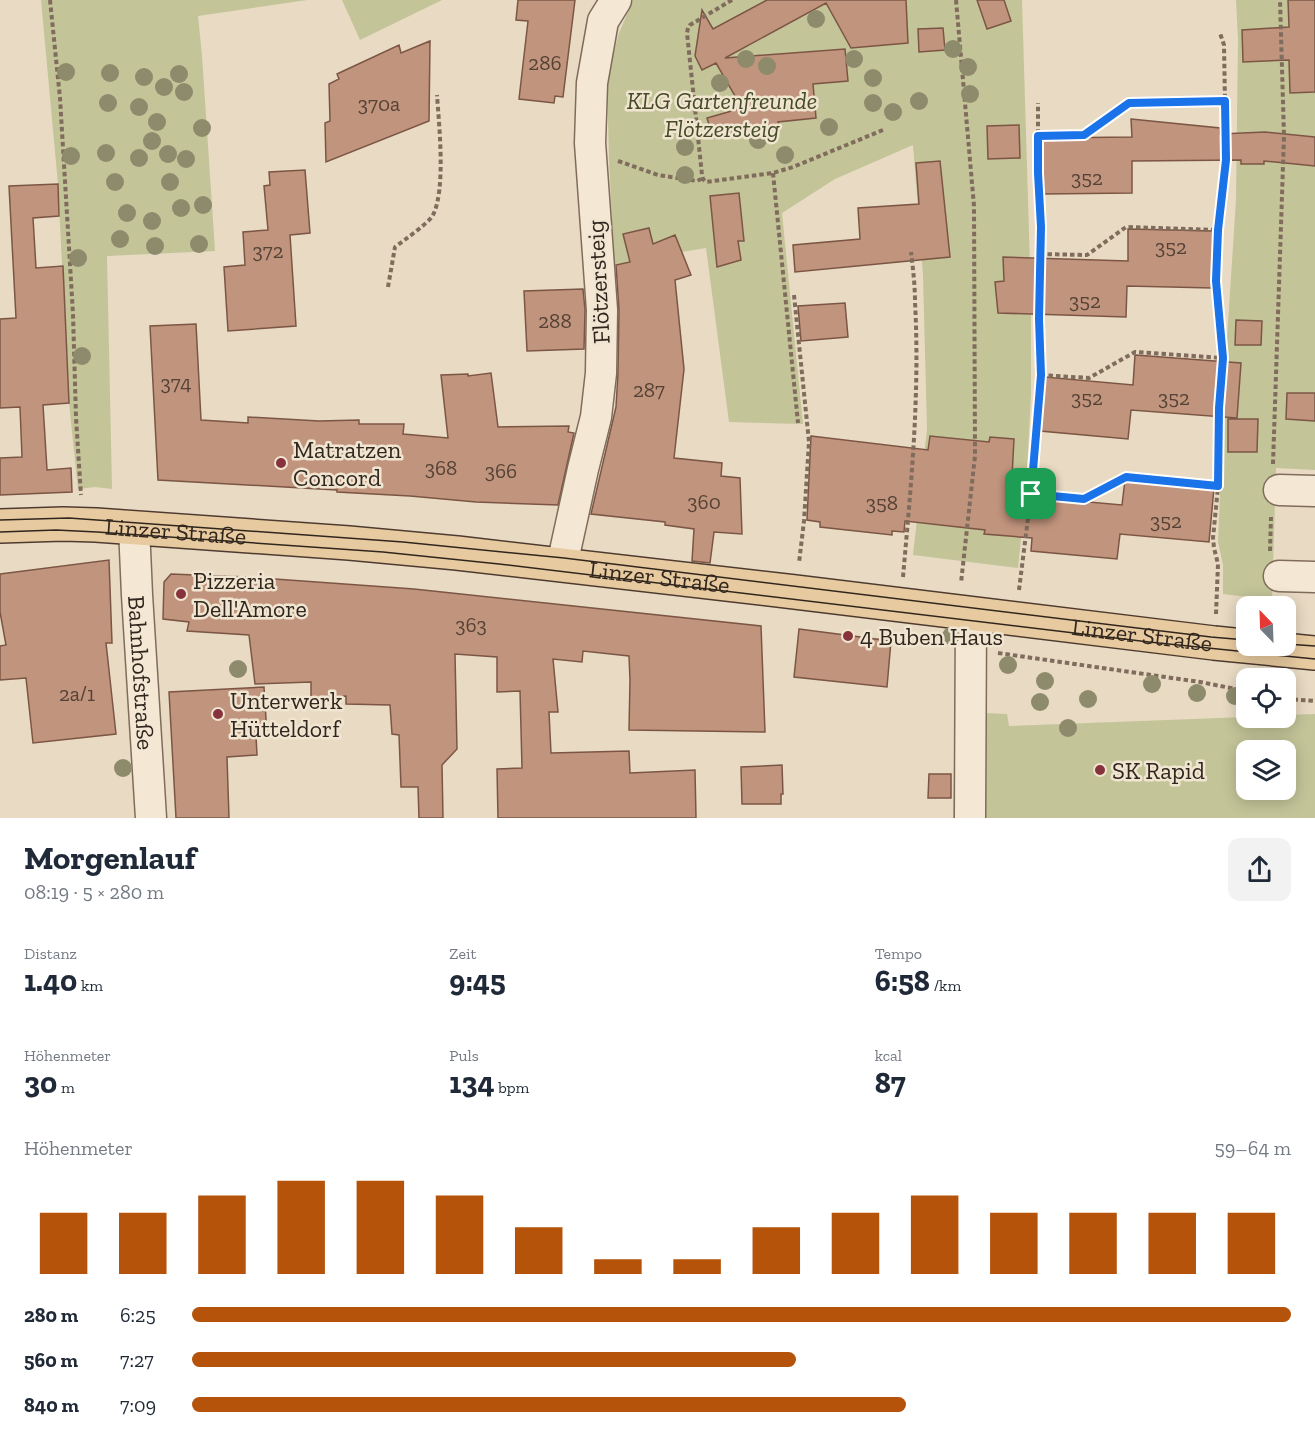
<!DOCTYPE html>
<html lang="de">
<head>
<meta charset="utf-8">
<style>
	body { margin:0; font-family:"Zilla Slab",serif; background:#f2f2f3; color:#1f2937; height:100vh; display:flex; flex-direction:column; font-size:22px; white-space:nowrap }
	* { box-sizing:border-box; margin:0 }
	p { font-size:20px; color:#747a83 }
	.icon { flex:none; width:33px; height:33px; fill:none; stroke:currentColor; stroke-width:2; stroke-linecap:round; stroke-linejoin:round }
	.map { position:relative; height:818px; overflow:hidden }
	.sheet { display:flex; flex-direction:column; background:#fff; flex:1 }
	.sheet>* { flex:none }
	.needle { width:39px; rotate:337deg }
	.controls { position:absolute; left:1236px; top:596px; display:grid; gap:12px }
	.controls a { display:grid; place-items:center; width:60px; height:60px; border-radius:12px; background:#fff; box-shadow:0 3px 15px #0003; font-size:30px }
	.pin { position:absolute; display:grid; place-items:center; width:51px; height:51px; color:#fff; margin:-26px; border-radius:12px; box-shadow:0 3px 9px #0006 }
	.round { display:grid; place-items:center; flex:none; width:63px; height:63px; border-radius:12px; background:#f2f2f3 }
	.summary { display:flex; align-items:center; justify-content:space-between; height:102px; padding:0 24px }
	h1 { font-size:33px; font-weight:700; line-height:45px }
	.metrics { display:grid; grid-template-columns:repeat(3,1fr); gap:9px; height:102px; padding:6px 24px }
	.metrics div { display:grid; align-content:center }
	.metrics b { font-size:30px; font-weight:700 }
	.metrics small { font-size:16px; font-weight:400 }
	.metrics p { font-size:16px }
	.chart { height:168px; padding:12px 24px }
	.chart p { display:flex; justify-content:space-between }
	.chart svg { width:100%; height:108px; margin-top:6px; stroke:#b45309; stroke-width:6 }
	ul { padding:0 24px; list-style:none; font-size:20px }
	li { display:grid; grid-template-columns:96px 72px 1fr; align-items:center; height:45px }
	li i { height:15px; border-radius:8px; background:#b45309 }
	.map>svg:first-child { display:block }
	.green { fill:#c3c498; fill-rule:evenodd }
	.building { fill:#c1947d; stroke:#7c5645; stroke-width:1.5 }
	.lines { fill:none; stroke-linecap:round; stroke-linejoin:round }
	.minor-casing { stroke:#806c5c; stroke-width:33 }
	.major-casing { stroke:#4e3b30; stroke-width:36 }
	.path { stroke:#806c5c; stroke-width:4; stroke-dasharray:4.5 3; stroke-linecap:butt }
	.minor { stroke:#f4e8d5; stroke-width:30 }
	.major { stroke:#e7ca9f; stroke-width:33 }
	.tram { stroke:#31261e; stroke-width:1.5 }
	.tree { fill:#8e8b6d }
	.route-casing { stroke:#fff; stroke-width:12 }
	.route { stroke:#1a73e8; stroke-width:8 }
	.poi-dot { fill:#87333b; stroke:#f0e5d1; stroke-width:2 }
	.labels { text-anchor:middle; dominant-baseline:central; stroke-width:5; stroke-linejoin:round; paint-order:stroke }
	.number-label { font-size:21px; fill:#554236 }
	.park-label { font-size:24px; font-style:italic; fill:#454b27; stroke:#f0e5d1 }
	.street-label { font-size:24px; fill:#31261e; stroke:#f0e5d1 }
	.poi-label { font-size:24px; fill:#31261e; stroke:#f0e5d1; text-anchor:start }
</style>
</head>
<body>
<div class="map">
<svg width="1315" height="818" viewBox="0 0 1315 818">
	<rect width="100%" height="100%" fill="#e8dac3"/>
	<path class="green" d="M41,0H307L198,16L202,56L215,251L107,256L112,489L95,487L78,489L69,403L58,184Z
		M342,0H442L360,40Z
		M633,0H1022L1031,300V394L1026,490L1018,568L913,555L927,429L923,275L913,145L835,179L782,213L803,424L729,422L706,248L658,256L614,266L609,159L607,77L619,33Z
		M1236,0H1315V470L1276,468L1272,600L1223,594V565L1218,542L1226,354L1236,200L1238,39Z
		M984,713L1007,714L1009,726L1246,717H1286V715L1315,714V818H953L955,714ZM1246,750H1286V789H1246Z"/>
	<path class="building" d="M518,0H575L563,97L555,96L554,103L519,99L528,21L516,20Z
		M767,0H906L908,43L851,48L826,3L725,58L845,49L848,81L813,84L816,118L778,122L779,125L739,130L713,138L707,118L742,108L716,63L702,70L695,56L702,10L713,29Z
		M977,0H1004L1011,21L987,29Z
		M1288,0H1315V92L1290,93L1289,60L1243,62L1242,30L1289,27Z
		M943,28L945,50L919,52L918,29Z
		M430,41L429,121L326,162L325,123L330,121L329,84L339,79L337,74L399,45L401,53Z
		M1131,119L1220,128V134L1265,132L1315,137V166L1264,161V164H1241V160L1132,161V193L1043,194V138L1132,137Z
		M1019,125L1020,158L988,159L987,126Z
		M940,161L950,257L795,272L793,245L860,239L858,208L919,204L916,163Z
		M305,170L310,233L290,235L296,326L228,331L224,267L245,265L243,232L268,230L264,186L270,185L269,172Z
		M58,184L59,216L33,218L36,268L63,266L69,403L43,405L47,470L71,468L72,492L0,495V458L22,457L20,407L0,408V319L16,318L9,186Z
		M739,193L744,241H738L741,260L717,267L710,196Z
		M649,228L653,244L675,235L691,275L675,280L684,369L674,458L722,463L721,476L740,478L742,534L714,532L710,563L692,561L694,529L665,525V522L591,514L616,407L618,373L619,310L616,265L630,262L623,234Z
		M1128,229L1214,231L1212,288L1127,286L1126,317L998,313L995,282L1004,281L1003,257L1128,261Z
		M583,289L585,310L584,349L527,351L524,291Z
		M845,303L848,337L801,341L798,306Z
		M1236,320L1262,321L1261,345H1235Z
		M196,324L201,420L248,423V417L319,421L359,420V424H404L403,434L448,438L441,375L468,374V376L491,373L498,427L569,426L568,432L574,433L558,505L476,502L410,496L337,492V490L158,480L150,326Z
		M1135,355L1241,363L1237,418L1131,410L1128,439L1040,431L1045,377L1133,385Z
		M1287,393H1315V421L1286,419Z
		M1228,419H1258L1257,452H1228Z
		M811,436L928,450L930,436L989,442L990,437L1014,439L1011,495L1122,505L1125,480L1214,488L1209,542L1120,534L1117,559L1031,551L1032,538L984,534L985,530L905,521L904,532L892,531V535L820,527V522L807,520Z
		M109,560L112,643H106L116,734L33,743L26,678L0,680V646L6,645L0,612V574Z
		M171,574L247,577L414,589L761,626L765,732L629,730L630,680L629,656L583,651L582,662L553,659L558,712H549L551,753L629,751L630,773L695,770L696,818H498L497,769L522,768L520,691L497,692V657L455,654L457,749L442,765L443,818H419L418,787H401L399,735L392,734L390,705L346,704V696L311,698V682L255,684L249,635L187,631L189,622L163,619L164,582Z
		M799,629L891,641L887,687L794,677Z
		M264,687L267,735L256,736L257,755L227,757L229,818H176L169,692Z
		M782,765L783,794H781V804H742L741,767Z
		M929,774H951V798H928Z"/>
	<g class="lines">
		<defs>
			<g id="minor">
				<path d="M1279,490L1315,491"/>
				<path id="s1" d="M134,527L137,595L151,818"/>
				<path d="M562,565L583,469L596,417L601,373L602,310L590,143L592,83L603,21L616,0"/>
				<path d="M1279,576L1315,577"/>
				<path d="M970,818L971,613"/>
			</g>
			<g id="major">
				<path id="s2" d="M0,526L63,524L96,525L349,543L457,553L795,592L1214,643L1315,653"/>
			</g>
		</defs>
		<use href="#minor" class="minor-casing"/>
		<use href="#major" class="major-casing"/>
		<path class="path" d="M50,0L60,98L73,314L76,418L81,495
			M732,0L690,25L688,28L687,33L702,175L703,179L706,182L773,173L793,167L883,130
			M956,0L974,206L975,456L961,583
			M1038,136L1084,135L1129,103L1225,101
			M618,161L658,175L697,181L701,179L702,176
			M773,173L798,423
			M1040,254L1087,255L1126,227L1218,230
			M388,287L395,247C403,241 430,222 433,215C446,189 439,125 437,95
			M794,295L809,442L804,521L799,563
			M1041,375L1089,378L1135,352L1223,358
			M1273,464L1284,136L1280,0
			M1031,494L1084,499L1126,476L1218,487
			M1270,551L1271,517
			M903,577C911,486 920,394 915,302C915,285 913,269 911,252
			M1019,590L1031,494L1041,376L1039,319L1041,227L1038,173V103
			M1216,614L1218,564L1214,548L1213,538L1218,487L1219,408L1223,358L1217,281L1218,230L1226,160L1224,45L1220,33
			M998,653L1200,682L1246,691
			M1286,699L1315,701"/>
		<use href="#minor" class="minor"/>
		<use href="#major" class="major"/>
		<path class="tram" d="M0,520L69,518L403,542L564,558L1211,637L1246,640
			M0,532L56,530L97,532L383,552L499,564L1149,642L1315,659
			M1286,644L1315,646"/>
	</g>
	<g class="tree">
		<circle cx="816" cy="19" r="9"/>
		<circle cx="953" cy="49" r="9"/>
		<circle cx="746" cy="59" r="9"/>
		<circle cx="854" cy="59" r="9"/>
		<circle cx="767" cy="66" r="9"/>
		<circle cx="968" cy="67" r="9"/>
		<circle cx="66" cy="72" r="9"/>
		<circle cx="110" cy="73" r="9"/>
		<circle cx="179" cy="74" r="9"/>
		<circle cx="144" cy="77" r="9"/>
		<circle cx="873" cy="78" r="9"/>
		<circle cx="720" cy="83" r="9"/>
		<circle cx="164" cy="87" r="9"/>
		<circle cx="184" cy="92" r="9"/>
		<circle cx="970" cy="94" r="9"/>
		<circle cx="919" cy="101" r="9"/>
		<circle cx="108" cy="103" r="9"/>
		<circle cx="873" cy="103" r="9"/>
		<circle cx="139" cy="107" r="9"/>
		<circle cx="893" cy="112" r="9"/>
		<circle cx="157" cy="122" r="9"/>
		<circle cx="829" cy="127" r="9"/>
		<circle cx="202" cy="128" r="9"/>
		<circle cx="758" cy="140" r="9"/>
		<circle cx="152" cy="141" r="9"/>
		<circle cx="685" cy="147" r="9"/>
		<circle cx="106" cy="153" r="9"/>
		<circle cx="168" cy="154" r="9"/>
		<circle cx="785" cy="155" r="9"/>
		<circle cx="71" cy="156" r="9"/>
		<circle cx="139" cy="158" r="9"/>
		<circle cx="186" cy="159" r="9"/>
		<circle cx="685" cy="175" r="9"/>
		<circle cx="115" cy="182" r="9"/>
		<circle cx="170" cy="182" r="9"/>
		<circle cx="203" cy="205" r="9"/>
		<circle cx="181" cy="208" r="9"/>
		<circle cx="127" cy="213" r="9"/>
		<circle cx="152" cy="221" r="9"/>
		<circle cx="120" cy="239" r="9"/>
		<circle cx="199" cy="244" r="9"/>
		<circle cx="155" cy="246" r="9"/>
		<circle cx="78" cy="258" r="9"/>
		<circle cx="82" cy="356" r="9"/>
		<circle cx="951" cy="636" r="9"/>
		<circle cx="1008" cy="665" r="9"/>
		<circle cx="238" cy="669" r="9"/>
		<circle cx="1045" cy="681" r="9"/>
		<circle cx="1152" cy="684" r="9"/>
		<circle cx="1197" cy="693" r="9"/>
		<circle cx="1235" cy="696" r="9"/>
		<circle cx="1088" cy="699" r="9"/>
		<circle cx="1040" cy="702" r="9"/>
		<circle cx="1068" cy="728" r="9"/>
		<circle cx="123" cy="768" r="9"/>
	</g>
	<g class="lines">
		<defs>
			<path id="route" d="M1225,101L1226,160L1218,230L1216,281L1223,358L1219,408L1218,486L1126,477L1084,499L1031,494L1041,375L1039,319L1041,227L1038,173V136L1084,135L1129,103Z"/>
		</defs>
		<use href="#route" class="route-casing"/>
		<use href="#route" class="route"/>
	</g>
	<g class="poi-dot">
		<circle cx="281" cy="463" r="6"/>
		<circle cx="181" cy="594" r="6"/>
		<circle cx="848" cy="636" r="6"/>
		<circle cx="218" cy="714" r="6"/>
		<circle cx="1100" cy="770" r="6"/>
	</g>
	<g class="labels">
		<g class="number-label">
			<text x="545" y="62">286</text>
			<text x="379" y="103">370a</text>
			<text x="1087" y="177">352</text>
			<text x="1171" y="246">352</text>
			<text x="268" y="250">372</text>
			<text x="1085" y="300">352</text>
			<text x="555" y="320">288</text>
			<text x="176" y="382">374</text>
			<text x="649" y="389">287</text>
			<text x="1087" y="397">352</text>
			<text x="1174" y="397">352</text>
			<text x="441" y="467">368</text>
			<text x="501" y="470">366</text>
			<text x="704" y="501">360</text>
			<text x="882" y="502">358</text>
			<text x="1166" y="520">352</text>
			<text x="471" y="624">363</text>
			<text x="77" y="693">2a/1</text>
		</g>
		<g class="park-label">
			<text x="722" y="100">KLG Gartenfreunde<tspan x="722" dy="28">Flötzersteig</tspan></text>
		</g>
		<g class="street-label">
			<text transform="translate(598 282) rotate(-93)">Flötzersteig</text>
			<text stroke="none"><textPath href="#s2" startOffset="176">Linzer Straße</textPath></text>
			<text stroke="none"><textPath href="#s2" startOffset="662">Linzer Straße</textPath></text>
			<text stroke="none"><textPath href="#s2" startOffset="1148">Linzer Straße</textPath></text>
			<text stroke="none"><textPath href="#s1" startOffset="146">Bahnhofstraße</textPath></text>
		</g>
		<g class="poi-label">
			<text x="293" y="449">Matratzen<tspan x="293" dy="28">Concord</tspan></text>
			<text x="193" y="580">Pizzeria<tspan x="193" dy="28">Dell'Amore</tspan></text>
			<text x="860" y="636">4 Buben Haus</text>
			<text x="230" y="700">Unterwerk<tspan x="230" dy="28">Hütteldorf</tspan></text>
			<text x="1112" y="770">SK Rapid</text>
		</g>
	</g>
</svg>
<div class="controls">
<a><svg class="needle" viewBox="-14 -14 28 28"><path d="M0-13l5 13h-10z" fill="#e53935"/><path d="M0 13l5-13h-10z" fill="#747a83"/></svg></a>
<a><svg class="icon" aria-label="locate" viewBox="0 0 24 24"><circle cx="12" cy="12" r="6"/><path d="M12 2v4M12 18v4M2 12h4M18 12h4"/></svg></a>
<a><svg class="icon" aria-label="layers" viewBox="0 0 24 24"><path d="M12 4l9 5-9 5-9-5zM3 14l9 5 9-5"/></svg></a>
</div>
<div class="pin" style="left:1031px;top:494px;background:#1e9e55"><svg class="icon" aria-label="arrive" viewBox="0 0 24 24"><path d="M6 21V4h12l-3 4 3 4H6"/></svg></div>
</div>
<section class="sheet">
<div class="summary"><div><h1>Morgenlauf</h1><p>08:19 · 5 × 280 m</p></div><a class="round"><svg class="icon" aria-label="share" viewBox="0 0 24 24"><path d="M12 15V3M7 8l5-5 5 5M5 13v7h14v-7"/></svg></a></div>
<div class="metrics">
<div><p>Distanz</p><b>1.40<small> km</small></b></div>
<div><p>Zeit</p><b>9:45</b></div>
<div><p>Tempo</p><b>6:58<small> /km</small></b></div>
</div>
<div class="metrics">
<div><p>Höhenmeter</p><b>30<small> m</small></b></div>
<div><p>Puls</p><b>134<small> bpm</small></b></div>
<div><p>kcal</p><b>87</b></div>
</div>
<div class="chart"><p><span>Höhenmeter</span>59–64 m</p>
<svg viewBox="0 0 160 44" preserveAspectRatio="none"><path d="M5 44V19M15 44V19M25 44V12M35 44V6M45 44V6M55 44V12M65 44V25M75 44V38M85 44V38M95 44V25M105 44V19M115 44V12M125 44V19M135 44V19M145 44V19M155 44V19"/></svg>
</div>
<ul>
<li><b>280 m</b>6:25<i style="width:100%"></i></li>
<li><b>560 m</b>7:27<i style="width:55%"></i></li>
<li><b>840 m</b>7:09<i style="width:65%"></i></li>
</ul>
</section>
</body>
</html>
